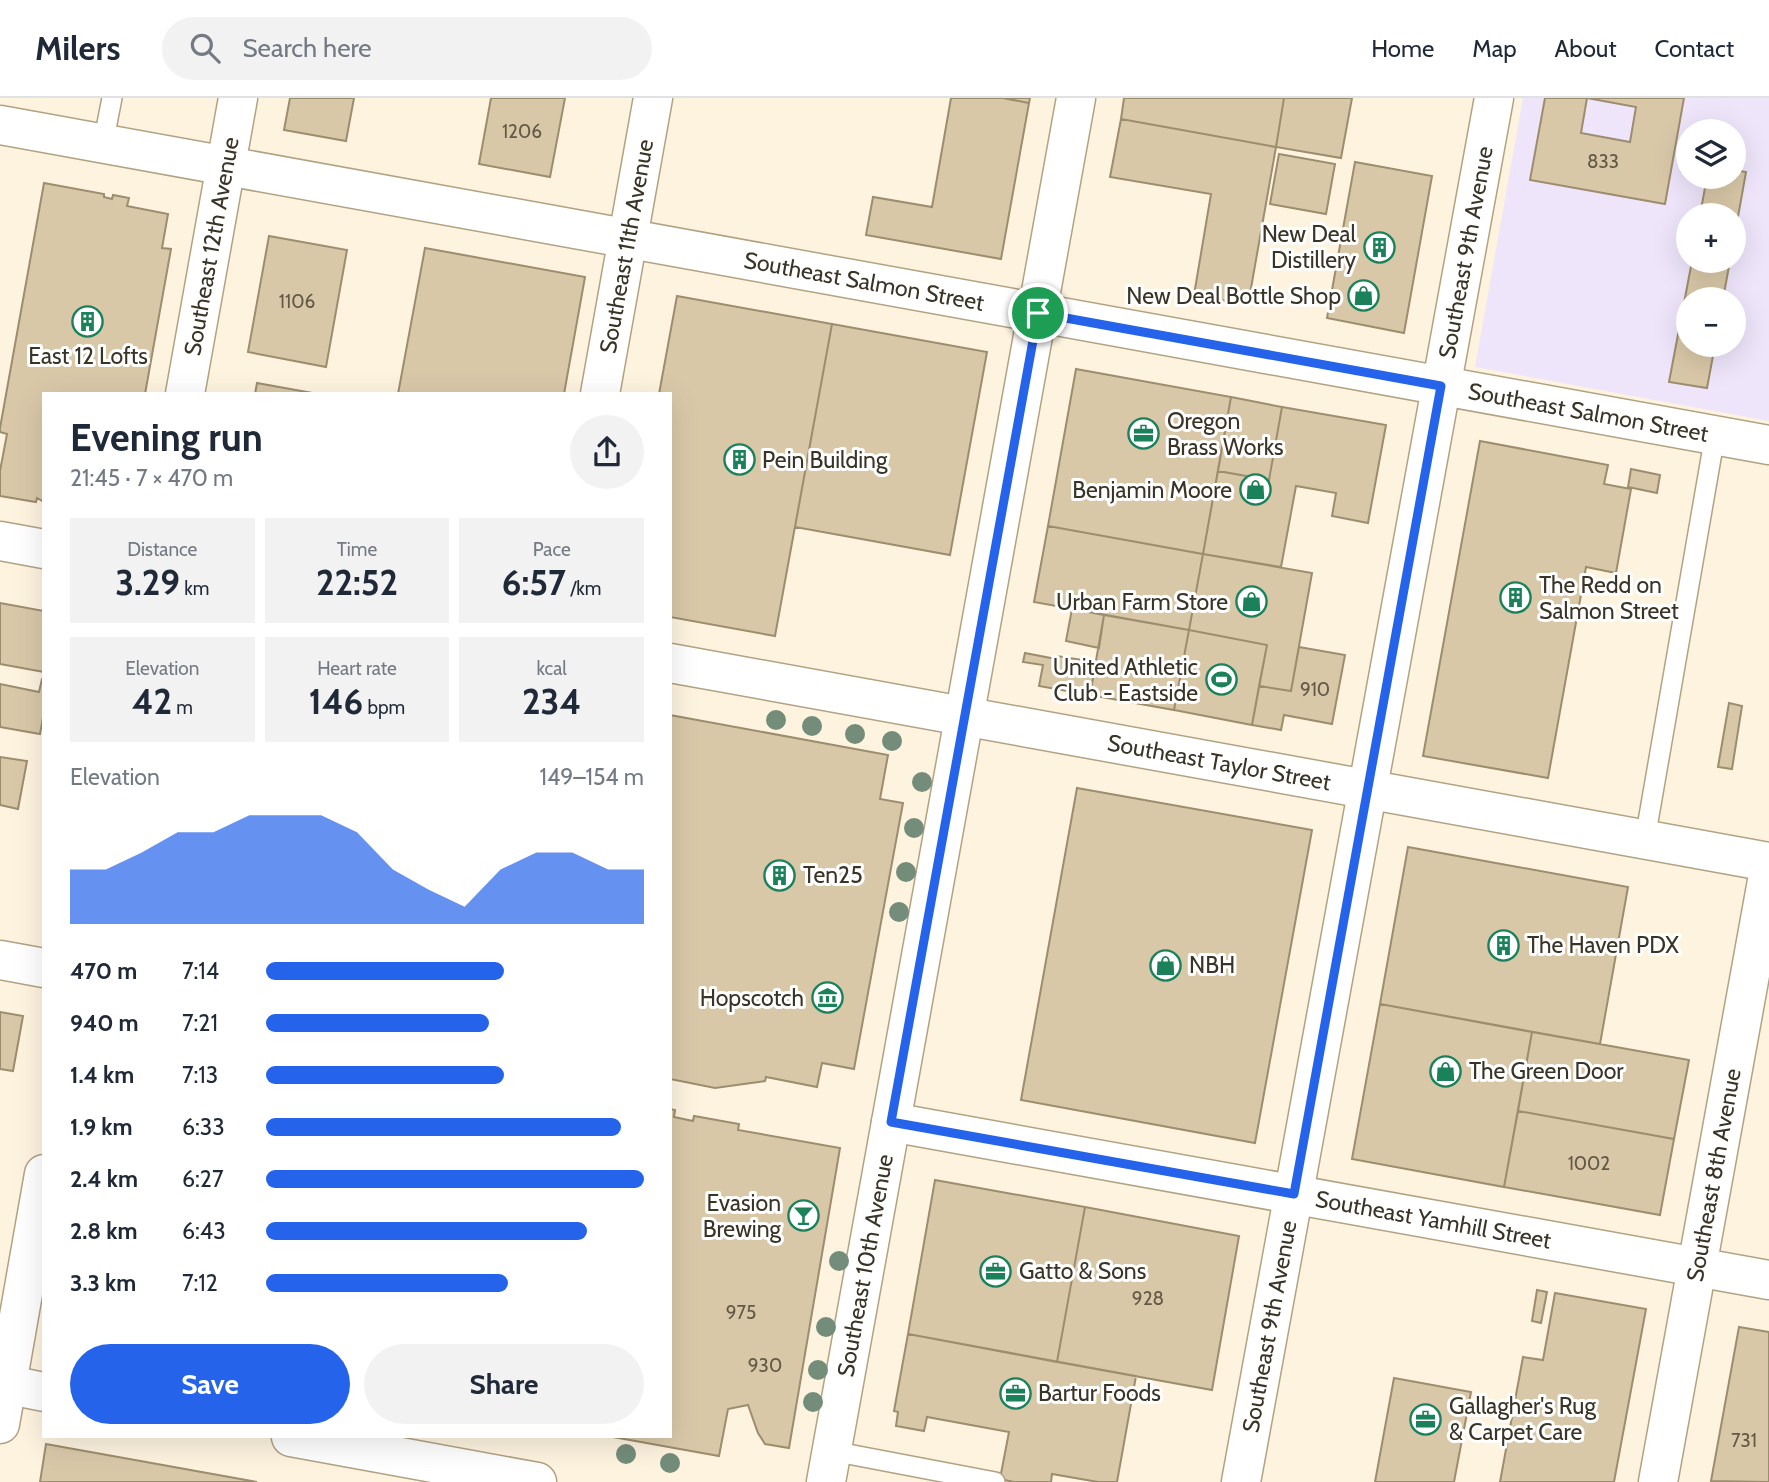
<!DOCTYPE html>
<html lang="en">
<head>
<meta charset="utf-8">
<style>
	body { margin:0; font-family:Cabin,sans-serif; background:#f2f2f3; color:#1f2937; height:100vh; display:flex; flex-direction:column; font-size:26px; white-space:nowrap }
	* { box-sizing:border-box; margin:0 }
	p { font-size:23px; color:#747a83 }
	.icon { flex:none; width:38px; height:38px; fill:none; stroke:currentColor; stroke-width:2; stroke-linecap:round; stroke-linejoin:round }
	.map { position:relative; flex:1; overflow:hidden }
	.panel { position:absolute; left:42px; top:294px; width:630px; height:1046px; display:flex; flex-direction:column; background:#fff; border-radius:0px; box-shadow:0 7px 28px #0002 }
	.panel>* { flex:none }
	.controls { position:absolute; left:1676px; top:21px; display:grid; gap:14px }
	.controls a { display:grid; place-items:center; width:70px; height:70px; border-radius:50%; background:#fff; box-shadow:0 7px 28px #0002; font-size:35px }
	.pin { position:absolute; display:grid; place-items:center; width:60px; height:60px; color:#fff; margin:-30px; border:4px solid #fff; border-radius:50%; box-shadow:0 2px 7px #0007 }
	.round { display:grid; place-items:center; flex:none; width:74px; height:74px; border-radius:37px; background:#f2f2f3 }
	.overview { display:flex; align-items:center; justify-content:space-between; height:119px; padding:0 28px }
	h1 { font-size:38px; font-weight:700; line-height:52px }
	.figures { display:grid; grid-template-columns:repeat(3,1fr); gap:10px; height:119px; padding:7px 28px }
	.figures div { display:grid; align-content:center; border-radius:0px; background:#f2f2f3; text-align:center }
	.figures b { font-size:35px; font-weight:700 }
	.figures small { font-size:19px; font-weight:400 }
	.figures p { font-size:19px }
	.chart { height:196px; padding:14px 28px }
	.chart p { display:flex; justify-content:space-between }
	.chart svg { width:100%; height:126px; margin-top:7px; fill:#2563eb; opacity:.7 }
	.button { display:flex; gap:14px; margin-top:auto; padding:14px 28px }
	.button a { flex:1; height:80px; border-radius:42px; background:#2563eb; color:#fff; font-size:28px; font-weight:700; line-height:80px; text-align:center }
	.button a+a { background:#f2f2f3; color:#1f2937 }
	ul { padding:0 28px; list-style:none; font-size:23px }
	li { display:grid; grid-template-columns:112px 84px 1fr; align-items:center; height:52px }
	li i { height:18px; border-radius:9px; background:#2563eb }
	header { display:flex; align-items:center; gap:42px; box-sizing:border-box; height:98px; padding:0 35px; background:#fff; border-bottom:2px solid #e0e1e3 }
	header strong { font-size:33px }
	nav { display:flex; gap:38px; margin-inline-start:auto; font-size:24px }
	.search { width:490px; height:63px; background:#f2f2f3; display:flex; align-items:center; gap:18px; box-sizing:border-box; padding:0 24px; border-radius:38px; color:#747a83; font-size:26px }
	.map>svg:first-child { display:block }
	.commercial { fill:#eee5fb; fill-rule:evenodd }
	.building { fill:#d9c8a8; stroke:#9c8d6e; stroke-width:2; fill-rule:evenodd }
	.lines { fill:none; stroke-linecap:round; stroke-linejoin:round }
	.service-casing { stroke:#b2a282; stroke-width:22 }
	.minor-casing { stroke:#b2a282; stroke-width:41 }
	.secondary-casing { stroke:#b2a282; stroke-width:41 }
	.service { stroke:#fff; stroke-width:19 }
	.minor { stroke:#fff; stroke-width:38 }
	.secondary { stroke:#fff; stroke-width:38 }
	.tree { fill:#748d7a }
	.route-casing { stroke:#fff; stroke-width:14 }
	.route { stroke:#2563eb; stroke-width:9 }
	.labels { text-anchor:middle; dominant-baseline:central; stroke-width:6; stroke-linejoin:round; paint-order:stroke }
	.number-label { font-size:19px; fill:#625947 }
	.poi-label { font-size:23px; fill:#3a3427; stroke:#fff; text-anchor:start }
	.street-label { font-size:23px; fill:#3a3427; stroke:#fff }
</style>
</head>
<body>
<header>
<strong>Milers</strong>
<div class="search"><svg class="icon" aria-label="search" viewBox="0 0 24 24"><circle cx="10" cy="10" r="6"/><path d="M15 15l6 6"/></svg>Search here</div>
<nav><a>Home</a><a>Map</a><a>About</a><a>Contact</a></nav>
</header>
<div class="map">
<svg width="1769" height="1384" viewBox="0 0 1769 1384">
	<rect width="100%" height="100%" fill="#fdf3df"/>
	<path class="commercial" d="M1523,0H1769V323L1475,269ZM1689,33H1734V79H1689ZM1689,117H1734V163H1689ZM1689,201H1734V247H1689Z"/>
	<path class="building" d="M290,0H354L346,43L284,32Z
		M491,0H565L550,79L479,66Z
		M951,0H1003L1029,5L1001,161L866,137L873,99L932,109Z
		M1003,0H1030L1029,5Z
		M1124,0H1284L1276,49L1121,21Z
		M1284,0H1352L1341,60L1276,49Z
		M1545,0H1684L1665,106L1530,82ZM1587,0L1636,9L1630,44L1581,35Z
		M1121,21L1276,49L1248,207L1194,197L1211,96L1110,79Z
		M1279,56L1335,66L1326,116L1270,106Z
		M1355,64L1432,78L1404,235L1327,220Z
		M1734,72L1746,74L1734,141V117H1700L1707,79H1734Z
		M44,85L104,96V99L112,101L113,97L129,100L127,108L168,116L162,150L171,151L145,296H44V404L37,400L36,404L0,398V373L7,336L0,334V330Z
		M269,138L347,152L326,269L248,254Z
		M425,150L585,179L564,296H398Z
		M1692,163H1730L1723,201H1689V247H1715L1707,290L1669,284Z
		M677,198L832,226L775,538L670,519V296H659Z
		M832,226L987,254L950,457L795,429Z
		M1076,271L1231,299L1203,456L1048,428Z
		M257,285L318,296H255Z
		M1231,299L1282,309L1269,382L1218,373Z
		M1282,309L1386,327L1368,425L1332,418L1336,395L1296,388L1281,469L1203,456L1218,373L1269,382Z
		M1480,343L1608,367L1604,386L1631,391L1616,475L1586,469L1548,680L1423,658Z
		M1631,371L1660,377L1657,395L1628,389Z
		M1048,428L1203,456L1189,532L1034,504Z
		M1203,456L1312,475L1291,593L1259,588L1267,547L1189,532Z
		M0,505L44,513V574L0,566Z
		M1072,511L1104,517L1099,550L1066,543Z
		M1104,517L1189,532L1174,612L1090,597Z
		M1189,532L1267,547L1252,627L1174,612Z
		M1299,549L1345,557L1332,626L1284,617L1281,632L1252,627L1259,588L1291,593Z
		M1025,555L1056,561L1057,558L1096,564L1090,597L1039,588L1043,567L1023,564Z
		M42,581H44V614L40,636L0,629V586L39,594Z
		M1729,605L1742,608L1732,671L1718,669Z
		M670,617L888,657L880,701L903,705L854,971L822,965L817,989L766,979L765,983L715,990L670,981Z
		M0,659L27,663L18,711L0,707Z
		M1077,690L1312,732L1255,1045L1021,1002Z
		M1408,749L1628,789L1600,946L1380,906Z
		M1380,906L1532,934L1504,1089L1352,1061Z
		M0,914L23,918L13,973L0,971Z
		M1532,934L1689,962L1674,1041L1518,1013Z
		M670,1011L675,1012L674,1019L693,1023L694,1018L739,1026L738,1032L840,1050L789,1350L765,1346L758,1335L748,1307L728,1311L719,1358L613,1339H670Z
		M1518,1013L1674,1041L1660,1117L1504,1089Z
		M935,1082L1085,1109L1057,1264L908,1236Z
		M1085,1109L1239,1138L1212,1292L1057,1264Z
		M1537,1192L1547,1194L1541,1225L1532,1223Z
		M1555,1195L1646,1211L1614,1384H1500L1523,1259L1543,1262Z
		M1739,1229L1769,1234V1384L1711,1383Z
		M908,1236L1136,1278L1117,1384H1098L1052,1376L1051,1384H1014L1000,1381L1009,1334L927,1319L924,1333L896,1328L898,1314L894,1313Z
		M1394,1280L1471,1294L1454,1384H1375Z
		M46,1346L257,1384H40Z"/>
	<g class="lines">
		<defs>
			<path id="service" d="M103,46L112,0
				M1645,741L1715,337
				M832,1353L995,1384"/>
			<g id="minor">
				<path id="s1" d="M0,27L1769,347"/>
				<path d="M0,443L44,451"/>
				<path id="s2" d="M670,565L1769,764"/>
				<path d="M0,862L44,870"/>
				<path id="s3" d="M891,1024L1769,1182"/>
				<path id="s4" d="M826,1384L1076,0"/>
				<path id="s5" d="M1241,1384L1494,0"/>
				<path id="s6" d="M1658,1384L1769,772"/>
			</g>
			<g id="secondary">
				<path id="s7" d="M185,296L238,0"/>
				<path id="s8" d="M600,296L653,0"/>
				<path d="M0,1285L44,1294"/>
				<path d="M0,1326L44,1076"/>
				<path d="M291,1339L537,1384"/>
			</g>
		</defs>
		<use href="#service" class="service-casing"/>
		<use href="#minor" class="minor-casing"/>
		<use href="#secondary" class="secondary-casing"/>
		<use href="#service" class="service"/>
		<use href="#minor" class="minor"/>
		<use href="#secondary" class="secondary"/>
	</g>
	<g class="tree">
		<circle cx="776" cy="622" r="10"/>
		<circle cx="812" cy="628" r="10"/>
		<circle cx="855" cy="636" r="10"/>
		<circle cx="892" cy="643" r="10"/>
		<circle cx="922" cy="684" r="10"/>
		<circle cx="914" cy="730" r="10"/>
		<circle cx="906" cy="774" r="10"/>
		<circle cx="899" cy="814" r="10"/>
		<circle cx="839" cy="1163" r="10"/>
		<circle cx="826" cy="1229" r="10"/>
		<circle cx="818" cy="1272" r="10"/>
		<circle cx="813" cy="1304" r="10"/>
		<circle cx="626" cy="1356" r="10"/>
		<circle cx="670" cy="1365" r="10"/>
	</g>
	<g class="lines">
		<defs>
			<path id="route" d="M1038,215L1441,288L1294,1096L891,1024Z"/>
		</defs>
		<use href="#route" class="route-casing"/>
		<use href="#route" class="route"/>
	</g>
	<defs>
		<symbol id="building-ring" viewBox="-11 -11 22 22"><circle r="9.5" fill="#fff" stroke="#1b815b" stroke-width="1.5"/><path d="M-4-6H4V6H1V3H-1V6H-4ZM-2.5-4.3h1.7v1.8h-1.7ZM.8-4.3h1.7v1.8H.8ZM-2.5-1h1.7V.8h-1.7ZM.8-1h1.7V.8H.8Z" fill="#1b815b"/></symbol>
		<symbol id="shop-ring" viewBox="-11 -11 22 22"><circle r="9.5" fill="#fff" stroke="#1b815b" stroke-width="1.5"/><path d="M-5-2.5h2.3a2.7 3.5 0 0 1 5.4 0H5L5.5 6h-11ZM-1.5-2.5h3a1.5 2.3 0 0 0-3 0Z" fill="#1b815b"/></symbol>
		<symbol id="office-ring" viewBox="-11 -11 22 22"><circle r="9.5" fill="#fff" stroke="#1b815b" stroke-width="1.5"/><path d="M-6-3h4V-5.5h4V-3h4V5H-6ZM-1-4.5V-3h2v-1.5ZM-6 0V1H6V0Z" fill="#1b815b"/></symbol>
		<symbol id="stadium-ring" viewBox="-11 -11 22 22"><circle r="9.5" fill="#fff" stroke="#1b815b" stroke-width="1.5"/><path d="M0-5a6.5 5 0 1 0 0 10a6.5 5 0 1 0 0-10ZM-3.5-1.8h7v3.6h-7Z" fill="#1b815b"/></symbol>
		<symbol id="museum-ring" viewBox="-11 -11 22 22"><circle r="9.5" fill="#fff" stroke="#1b815b" stroke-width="1.5"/><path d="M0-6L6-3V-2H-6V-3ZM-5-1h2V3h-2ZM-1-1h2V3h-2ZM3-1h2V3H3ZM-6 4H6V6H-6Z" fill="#1b815b"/></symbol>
		<symbol id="bar-ring" viewBox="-11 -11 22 22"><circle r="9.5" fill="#fff" stroke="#1b815b" stroke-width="1.5"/><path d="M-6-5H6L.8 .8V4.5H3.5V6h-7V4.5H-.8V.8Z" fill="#1b815b"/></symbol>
	</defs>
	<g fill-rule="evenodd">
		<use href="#building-ring" x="1362" y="132" width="35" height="35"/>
		<use href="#shop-ring" x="1346" y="180" width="35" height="35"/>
		<use href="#building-ring" x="70" y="206" width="35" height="35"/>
		<use href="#office-ring" x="1126" y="318" width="35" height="35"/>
		<use href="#building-ring" x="722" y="344" width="35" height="35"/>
		<use href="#shop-ring" x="1238" y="374" width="35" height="35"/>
		<use href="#building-ring" x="1498" y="482" width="35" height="35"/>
		<use href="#shop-ring" x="1234" y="486" width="35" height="35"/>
		<use href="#stadium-ring" x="1204" y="564" width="35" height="35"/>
		<use href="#building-ring" x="762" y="760" width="35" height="35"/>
		<use href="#building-ring" x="1486" y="830" width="35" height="35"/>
		<use href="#shop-ring" x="1148" y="850" width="35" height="35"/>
		<use href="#museum-ring" x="810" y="882" width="35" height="35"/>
		<use href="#shop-ring" x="1428" y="956" width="35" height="35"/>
		<use href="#bar-ring" x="786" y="1100" width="35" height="35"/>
		<use href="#office-ring" x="978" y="1156" width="35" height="35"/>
		<use href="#office-ring" x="998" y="1278" width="35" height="35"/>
		<use href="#office-ring" x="1408" y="1304" width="35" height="35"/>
	</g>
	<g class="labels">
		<g class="number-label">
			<text x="522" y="33">1206</text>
			<text x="1603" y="63">833</text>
			<text x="297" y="203">1106</text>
			<text x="1315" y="591">910</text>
			<text x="1589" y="1065">1002</text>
			<text x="1148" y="1200">928</text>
			<text x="741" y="1214">975</text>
			<text x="765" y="1267">930</text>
			<text x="1744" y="1342">731</text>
		</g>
		<g class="poi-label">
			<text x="1356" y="136" text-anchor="end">New Deal<tspan x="1356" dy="26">Distillery</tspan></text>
			<text x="1341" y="198" text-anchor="end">New Deal Bottle Shop</text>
			<text x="88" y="258" text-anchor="middle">East 12 Lofts</text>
			<text x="1167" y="323">Oregon<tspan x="1167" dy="26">Brass Works</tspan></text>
			<text x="762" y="362">Pein Building</text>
			<text x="1232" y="392" text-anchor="end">Benjamin Moore</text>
			<text x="1539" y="487">The Redd on<tspan x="1539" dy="26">Salmon Street</tspan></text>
			<text x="1228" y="504" text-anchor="end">Urban Farm Store</text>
			<text x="1198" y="569" text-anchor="end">United Athletic<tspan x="1198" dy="26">Club - Eastside</tspan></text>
			<text x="803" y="777">Ten25</text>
			<text x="1527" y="847">The Haven PDX</text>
			<text x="1189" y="867">NBH</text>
			<text x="804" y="900" text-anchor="end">Hopscotch</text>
			<text x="1469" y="973">The Green Door</text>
			<text x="781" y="1105" text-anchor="end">Evasion<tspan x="781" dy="26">Brewing</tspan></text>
			<text x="1019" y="1173">Gatto &amp; Sons</text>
			<text x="1038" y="1295">Bartur Foods</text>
			<text x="1449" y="1308">Gallagher's Rug<tspan x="1449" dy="26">&amp; Carpet Care</tspan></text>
		</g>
		<g class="street-label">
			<text stroke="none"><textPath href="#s7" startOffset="150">Southeast 12th Avenue</textPath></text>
			<text stroke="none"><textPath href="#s8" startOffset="150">Southeast 11th Avenue</textPath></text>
			<text stroke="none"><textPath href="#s5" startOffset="1250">Southeast 9th Avenue</textPath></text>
			<text stroke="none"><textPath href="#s1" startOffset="878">Southeast Salmon Street</textPath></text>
			<text stroke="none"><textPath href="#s1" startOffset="1614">Southeast Salmon Street</textPath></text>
			<text stroke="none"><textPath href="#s2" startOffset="558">Southeast Taylor Street</textPath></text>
			<text stroke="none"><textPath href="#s6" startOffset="312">Southeast 8th Avenue</textPath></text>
			<text stroke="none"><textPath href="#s3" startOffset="551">Southeast Yamhill Street</textPath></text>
			<text stroke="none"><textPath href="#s4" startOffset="220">Southeast 10th Avenue</textPath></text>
			<text stroke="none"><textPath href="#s5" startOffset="158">Southeast 9th Avenue</textPath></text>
		</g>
	</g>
</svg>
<div class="controls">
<a><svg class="icon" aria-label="layers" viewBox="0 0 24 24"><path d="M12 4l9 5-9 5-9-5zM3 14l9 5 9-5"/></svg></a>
<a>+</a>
<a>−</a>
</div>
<div class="pin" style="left:1038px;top:215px;background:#1e9e55"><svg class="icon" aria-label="arrive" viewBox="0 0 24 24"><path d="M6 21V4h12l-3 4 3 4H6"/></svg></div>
<section class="panel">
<div class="overview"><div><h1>Evening run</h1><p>21:45 · 7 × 470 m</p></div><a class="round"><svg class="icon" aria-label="share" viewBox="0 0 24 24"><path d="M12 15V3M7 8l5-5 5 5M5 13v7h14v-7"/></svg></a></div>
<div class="figures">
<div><p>Distance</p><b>3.29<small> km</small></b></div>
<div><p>Time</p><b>22:52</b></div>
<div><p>Pace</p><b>6:57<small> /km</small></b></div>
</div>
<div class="figures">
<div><p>Elevation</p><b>42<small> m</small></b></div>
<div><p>Heart rate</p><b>146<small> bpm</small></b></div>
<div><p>kcal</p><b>234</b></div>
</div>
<div class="chart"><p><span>Elevation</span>149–154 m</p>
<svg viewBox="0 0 160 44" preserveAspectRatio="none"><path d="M0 44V25L10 25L20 19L30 12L40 12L50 6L60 6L70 6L80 12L90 25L100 32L110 38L120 25L130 19L140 19L150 25L160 25V44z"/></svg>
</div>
<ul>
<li><b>470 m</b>7:14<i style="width:63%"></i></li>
<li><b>940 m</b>7:21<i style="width:59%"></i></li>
<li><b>1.4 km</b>7:13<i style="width:63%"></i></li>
<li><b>1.9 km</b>6:33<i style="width:94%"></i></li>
<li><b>2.4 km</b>6:27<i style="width:100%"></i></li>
<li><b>2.8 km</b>6:43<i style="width:85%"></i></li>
<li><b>3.3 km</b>7:12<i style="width:64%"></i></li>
</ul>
<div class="button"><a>Save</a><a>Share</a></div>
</section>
</div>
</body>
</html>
